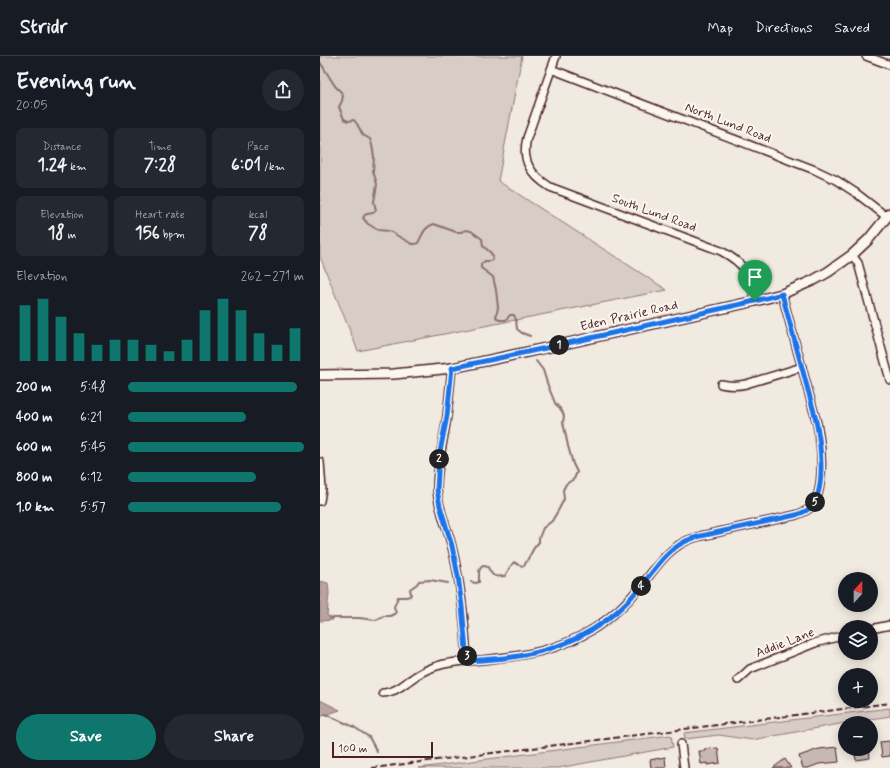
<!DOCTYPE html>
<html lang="en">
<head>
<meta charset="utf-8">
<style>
	body { margin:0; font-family:Mynerve,sans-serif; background:#242831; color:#f1f3f6; height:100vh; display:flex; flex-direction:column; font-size:15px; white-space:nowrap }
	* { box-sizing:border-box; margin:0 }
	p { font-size:13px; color:#9ea1a6 }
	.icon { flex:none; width:22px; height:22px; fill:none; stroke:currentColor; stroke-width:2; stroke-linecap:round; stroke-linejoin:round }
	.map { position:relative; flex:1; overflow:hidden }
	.drawer { display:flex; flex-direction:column; background:#171b24; width:320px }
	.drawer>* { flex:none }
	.needle { width:26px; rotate:21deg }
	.fabs { position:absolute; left:518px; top:516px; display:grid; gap:8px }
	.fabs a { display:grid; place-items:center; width:40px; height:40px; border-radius:50%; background:#171b24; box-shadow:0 2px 10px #0003; font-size:20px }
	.scale { position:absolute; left:12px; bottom:10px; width:101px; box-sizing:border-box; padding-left:4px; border:2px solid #4a1f2b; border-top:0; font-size:11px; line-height:14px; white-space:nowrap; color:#4a1f2b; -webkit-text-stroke:3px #fbf7ec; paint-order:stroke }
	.pin { position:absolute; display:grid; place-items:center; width:34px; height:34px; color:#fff; margin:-41px -17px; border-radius:50% 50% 50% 0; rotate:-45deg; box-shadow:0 0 4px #0007 }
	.pin .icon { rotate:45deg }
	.km { position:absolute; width:20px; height:20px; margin:-10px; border-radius:50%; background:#222; color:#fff; font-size:11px; line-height:20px; text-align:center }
	.round { display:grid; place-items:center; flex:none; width:42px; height:42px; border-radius:21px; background:#242831 }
	.head { display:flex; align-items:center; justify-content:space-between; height:68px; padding:0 16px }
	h1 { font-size:22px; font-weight:700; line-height:30px }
	.figures { display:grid; grid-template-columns:repeat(3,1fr); gap:6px; height:68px; padding:4px 16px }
	.figures div { display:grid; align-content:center; border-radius:8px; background:#242831; text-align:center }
	.figures b { font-size:17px; font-weight:700 }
	.figures small { font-size:11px; font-weight:400 }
	.figures p { font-size:11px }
	.chart { height:112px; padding:8px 16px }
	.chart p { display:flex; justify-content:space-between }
	.chart svg { width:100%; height:72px; margin-top:4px; stroke:#0f766e; stroke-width:6 }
	.primary-button { display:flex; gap:8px; margin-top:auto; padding:8px 16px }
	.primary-button a { flex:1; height:46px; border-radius:24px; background:#0f766e; color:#fff; font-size:16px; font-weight:700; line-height:46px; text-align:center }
	.primary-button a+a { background:#242831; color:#f1f3f6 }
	ul { padding:0 16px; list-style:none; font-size:13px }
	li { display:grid; grid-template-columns:64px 48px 1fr; align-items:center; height:30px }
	li i { height:10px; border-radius:5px; background:#0f766e }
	header { display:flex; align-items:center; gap:24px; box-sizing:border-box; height:56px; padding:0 20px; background:#171b24; border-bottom:1px solid #363941 }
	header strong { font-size:19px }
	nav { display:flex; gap:22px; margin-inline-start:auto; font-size:14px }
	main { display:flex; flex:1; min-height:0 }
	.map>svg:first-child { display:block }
	.green { fill:#d8ccc6; stroke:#917678 }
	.water { fill:#b8a4a2; stroke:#8c6f72 }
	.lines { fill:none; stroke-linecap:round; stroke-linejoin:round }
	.stream { stroke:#8c6f72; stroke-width:2 }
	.building { fill:#c8b8b3; stroke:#4a1f2b }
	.minor-casing { stroke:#4a1f2b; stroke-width:10 }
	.major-casing { stroke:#4a1f2b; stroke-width:12 }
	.minor { stroke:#fbf7ec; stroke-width:7 }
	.major { stroke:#fbf7ec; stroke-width:9 }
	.rail { stroke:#4a1f2b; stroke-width:2; stroke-dasharray:6 3; stroke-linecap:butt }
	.route-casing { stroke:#fff; stroke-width:8 }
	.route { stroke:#1a73e8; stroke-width:5 }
	.labels { text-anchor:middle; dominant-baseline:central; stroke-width:4; stroke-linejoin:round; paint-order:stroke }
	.street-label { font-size:13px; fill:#4a1f2b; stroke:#fbf7ec }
</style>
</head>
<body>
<header>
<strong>Stridr</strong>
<nav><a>Map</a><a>Directions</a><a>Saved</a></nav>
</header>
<main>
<section class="drawer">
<div class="head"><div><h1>Evening run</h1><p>20:05</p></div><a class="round"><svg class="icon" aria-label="share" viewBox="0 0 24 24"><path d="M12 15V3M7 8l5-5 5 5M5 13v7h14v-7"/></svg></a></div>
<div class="figures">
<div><p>Distance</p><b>1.24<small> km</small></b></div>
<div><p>Time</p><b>7:28</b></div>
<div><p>Pace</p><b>6:01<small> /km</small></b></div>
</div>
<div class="figures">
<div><p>Elevation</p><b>18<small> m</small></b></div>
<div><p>Heart rate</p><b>156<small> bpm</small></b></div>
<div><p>kcal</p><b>78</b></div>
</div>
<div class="chart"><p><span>Elevation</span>262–271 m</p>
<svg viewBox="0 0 160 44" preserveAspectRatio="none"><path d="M5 44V10M15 44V6M25 44V17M35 44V27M45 44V34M55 44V31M65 44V31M75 44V34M85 44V38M95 44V31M105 44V13M115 44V6M125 44V13M135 44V27M145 44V34M155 44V24"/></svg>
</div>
<ul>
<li><b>200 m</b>5:48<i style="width:96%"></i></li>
<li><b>400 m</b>6:21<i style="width:67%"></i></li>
<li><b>600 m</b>5:45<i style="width:100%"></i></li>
<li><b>800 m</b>6:12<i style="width:73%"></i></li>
<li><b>1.0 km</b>5:57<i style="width:87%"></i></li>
</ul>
<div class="primary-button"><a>Save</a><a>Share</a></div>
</section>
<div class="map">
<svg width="570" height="712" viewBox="0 0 570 712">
	<rect width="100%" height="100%" fill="#f0eae0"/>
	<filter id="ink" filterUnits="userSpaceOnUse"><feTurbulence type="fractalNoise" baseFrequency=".025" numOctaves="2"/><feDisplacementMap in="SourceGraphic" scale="8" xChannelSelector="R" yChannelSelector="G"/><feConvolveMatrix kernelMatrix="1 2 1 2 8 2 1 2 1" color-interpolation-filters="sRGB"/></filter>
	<g filter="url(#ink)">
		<path class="green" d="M0,0H202L178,125L347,234L38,295L0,201Z
			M570,652V660L525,667L432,684L399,679L365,683L364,677Z
			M351,679L353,691L238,712H99Z"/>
		<path class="water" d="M0,525L8,527L9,537L7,560L11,561L13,564L0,565Z
			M0,644L20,654L0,661Z"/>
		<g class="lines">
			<path class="stream" d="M0,6L15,30L21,36L23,40L22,45L19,51L24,63L28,65L34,64L37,68L43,79L50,83L52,89L54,101L53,115L57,128L54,146L56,154L53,157C48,158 45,157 43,162L48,168L58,174L69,175L92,188H95L98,187C103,178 104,171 114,168L136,176H141L146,174L151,175L162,183L163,190L171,197L173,201L171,205H165L161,208V212L173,221L176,234L178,251L176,261L179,264H186L190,259H194L196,264L197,273L202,277L210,280
				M151,526L156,527L159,526V515L162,510C171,510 167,513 172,518C175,522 181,520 185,520L190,511L194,506L199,509L204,510L214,492L219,486V482L223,472L232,465L239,453L244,443L243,434L246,428L254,423L257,416L253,408L248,390L243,366L244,360L242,355L235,347L227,327L223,314L216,305
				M10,562H39L56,564L64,560H70L76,557L74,551L78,541H86L90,540L91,538L90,533L97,528L99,525L110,524L128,527
				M5,658L34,671L49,681L57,696"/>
		</g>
		<path class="building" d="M570,685V700L562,701L560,686Z
			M517,691L519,706L499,708L488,712H483L479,700L499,693Z
			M398,692L400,707L387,709V707L381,708L379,695H385L384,693Z
			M534,693H549L550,702L536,704Z
			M345,701L346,712H331L330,704Z
			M465,703L471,712H453Z"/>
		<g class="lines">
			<defs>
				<path id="minor" d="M236,0L207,82C201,105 211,119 230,131L401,195C425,208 431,218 435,245
					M546,0L570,9
					M231,13L495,114L516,124L536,137L567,161
					M532,199L538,207L570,324
					M132,312C130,328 129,344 127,360C124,384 117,408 117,432C117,450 128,473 132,491C141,528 145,567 147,605
					M401,328C410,330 417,330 426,328L482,311
					M0,406L2,433L0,445
					M551,573L570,569
					M418,624L430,613L495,587L525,579
					M63,637C66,637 69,636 72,635C79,633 84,628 90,624C98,618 107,613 117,610C131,605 147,605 162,604C204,600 239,595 275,572C292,561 307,547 320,531C332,517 343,499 359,489C366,484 373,482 381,480L476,459C482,457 488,455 492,450C504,436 502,396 499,379C498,373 497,366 495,360L462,238
					M361,688L364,712"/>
				<path id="major" d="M0,319L74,318L132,312L226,292L435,245L462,238L494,224L508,216L532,199L548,184L570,157"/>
			</defs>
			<use href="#minor" class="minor-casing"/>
			<use href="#major" class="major-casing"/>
			<use href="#minor" class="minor"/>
			<use href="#major" class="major"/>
			<path class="rail" d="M52,712L334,677L570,647"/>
		</g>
	</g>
	<g class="lines" filter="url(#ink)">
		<defs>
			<path id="route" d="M462,238L495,360C500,382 507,431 492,450C488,455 482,457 476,459L381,480C373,482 366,484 359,489C348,496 341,505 333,515C325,525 317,535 308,545C278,576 241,593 199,600C182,603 164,604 147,605L142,550L138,520L132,490L120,450L117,434L119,401L127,360L132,312L226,292L435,245Z"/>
		</defs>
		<use href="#route" class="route-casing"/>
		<use href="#route" class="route"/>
	</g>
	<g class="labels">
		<g class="street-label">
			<text transform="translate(408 67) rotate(21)">North Lund Road</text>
			<text transform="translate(334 157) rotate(20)">South Lund Road</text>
			<text transform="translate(309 260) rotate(-13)">Eden Prairie Road</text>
			<text transform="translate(465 587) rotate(-21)">Addie Lane</text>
		</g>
	</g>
</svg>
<div class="fabs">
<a><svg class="needle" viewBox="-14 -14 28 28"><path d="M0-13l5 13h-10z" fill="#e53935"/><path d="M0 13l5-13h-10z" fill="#9ea1a6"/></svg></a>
<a><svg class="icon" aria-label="layers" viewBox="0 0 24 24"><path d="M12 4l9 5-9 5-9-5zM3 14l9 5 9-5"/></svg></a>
<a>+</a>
<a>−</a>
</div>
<div class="scale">100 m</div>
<div class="pin" style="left:435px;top:245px;background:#1e9e55"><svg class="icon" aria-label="arrive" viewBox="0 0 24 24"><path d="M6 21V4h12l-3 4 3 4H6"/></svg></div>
<b class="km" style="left:239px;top:289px">1</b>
<b class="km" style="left:119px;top:403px">2</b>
<b class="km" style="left:147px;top:600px">3</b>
<b class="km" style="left:321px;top:530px">4</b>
<b class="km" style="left:495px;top:446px">5</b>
</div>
</main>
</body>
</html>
